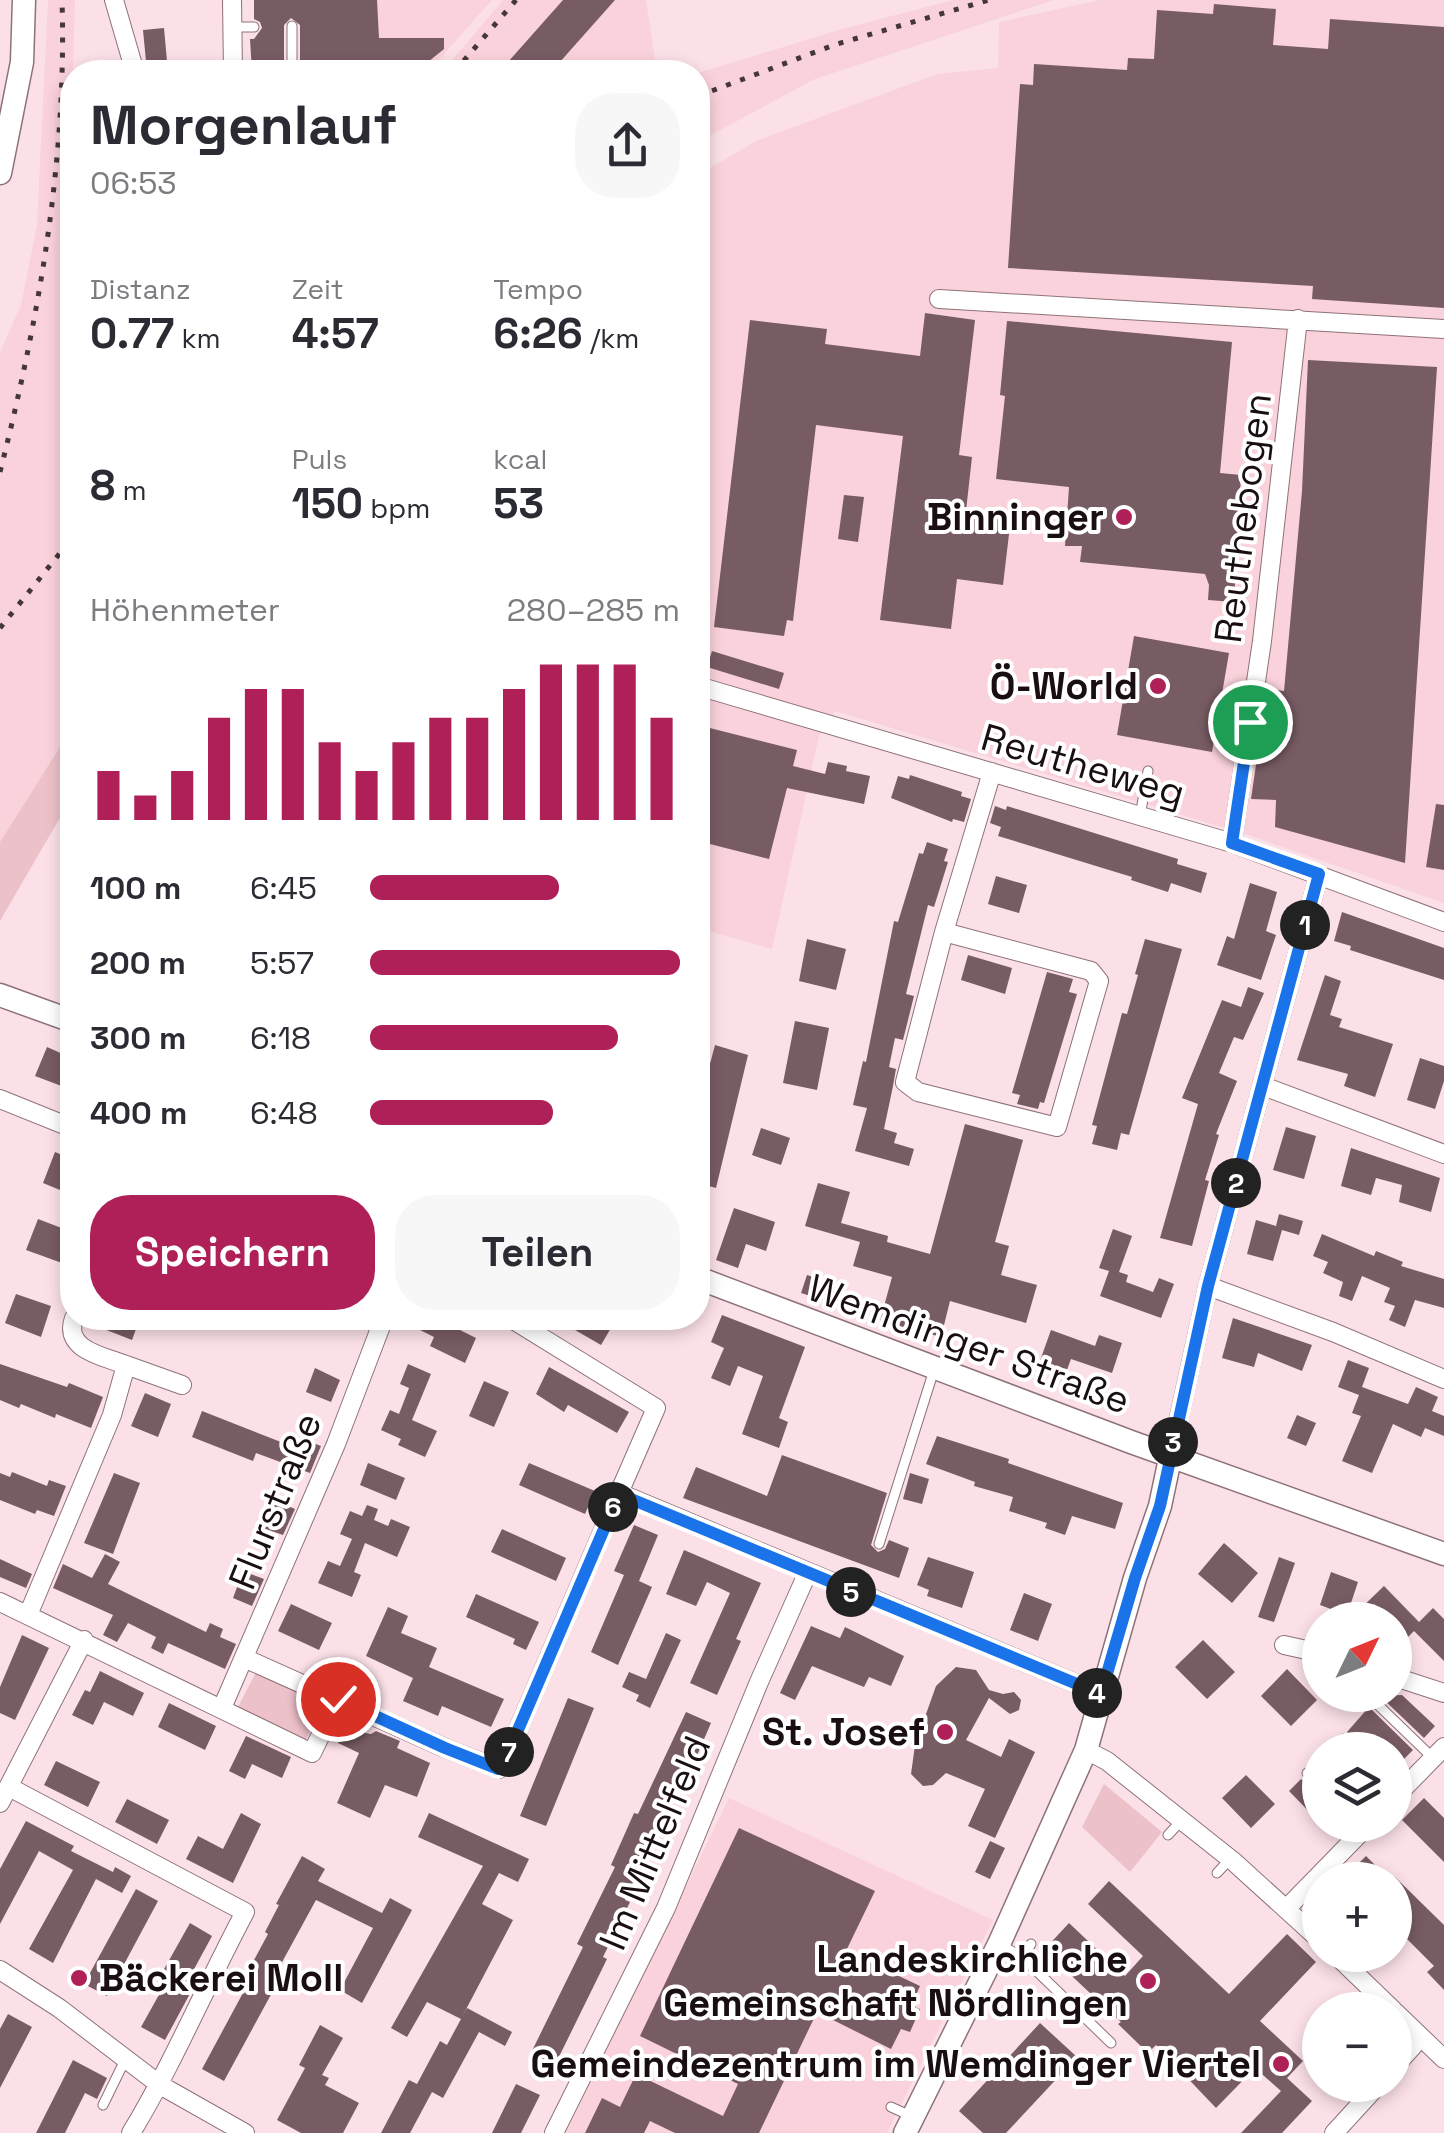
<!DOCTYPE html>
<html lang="de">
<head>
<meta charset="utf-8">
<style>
	body { margin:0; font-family:"Space Grotesk",sans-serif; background:#f7f7f7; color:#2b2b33; height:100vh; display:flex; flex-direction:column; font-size:38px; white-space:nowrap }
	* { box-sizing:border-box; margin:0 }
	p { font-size:32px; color:#7c7c81 }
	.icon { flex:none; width:55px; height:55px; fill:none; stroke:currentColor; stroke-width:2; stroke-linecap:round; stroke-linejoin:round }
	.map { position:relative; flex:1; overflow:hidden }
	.details { position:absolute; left:60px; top:60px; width:650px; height:1270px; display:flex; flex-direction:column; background:#fff; border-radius:40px; box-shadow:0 5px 15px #0003 }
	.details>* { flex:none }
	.needle { width:65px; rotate:47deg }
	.fabs { position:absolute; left:1302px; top:1602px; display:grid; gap:20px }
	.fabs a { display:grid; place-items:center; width:110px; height:110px; border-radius:50%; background:#fff; box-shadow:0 5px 15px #0003; font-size:50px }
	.pin { position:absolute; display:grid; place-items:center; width:85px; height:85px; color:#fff; margin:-42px; border:5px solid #fff; border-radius:50%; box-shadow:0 2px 10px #0007 }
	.km { position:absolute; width:50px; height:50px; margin:-25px; border-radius:50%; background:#222; color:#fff; font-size:28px; line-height:50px; text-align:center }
	.round { display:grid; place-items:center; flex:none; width:105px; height:105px; border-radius:40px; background:#f7f7f7 }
	.headline { display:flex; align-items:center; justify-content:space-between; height:170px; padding:0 30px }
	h1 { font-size:55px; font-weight:700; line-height:75px }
	.figures { display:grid; grid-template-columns:repeat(3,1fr); gap:15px; height:170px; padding:10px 30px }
	.figures div { display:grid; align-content:center }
	.figures b { font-size:42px; font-weight:700 }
	.figures small { font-size:28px; font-weight:400 }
	.figures p { font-size:28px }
	.chart { height:280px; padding:20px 30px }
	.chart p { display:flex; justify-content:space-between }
	.chart svg { width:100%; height:180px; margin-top:10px; stroke:#af2059; stroke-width:6 }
	.button { display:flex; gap:20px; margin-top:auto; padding:20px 30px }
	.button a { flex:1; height:115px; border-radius:40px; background:#af2059; color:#fff; font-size:40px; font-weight:700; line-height:115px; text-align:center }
	.button a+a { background:#f7f7f7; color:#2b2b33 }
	ul { padding:0 30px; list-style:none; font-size:32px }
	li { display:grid; grid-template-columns:160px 120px 1fr; align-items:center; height:75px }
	li i { height:25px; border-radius:12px; background:#af2059 }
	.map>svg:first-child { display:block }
	.built { fill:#fad2db }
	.green { fill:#edc1ca }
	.building { fill:#785c63 }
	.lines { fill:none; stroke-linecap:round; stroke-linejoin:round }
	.lane-casing { stroke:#8e7278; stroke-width:11 }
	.street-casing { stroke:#8e7278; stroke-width:20 }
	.secondary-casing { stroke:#8e7278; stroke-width:25 }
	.lane { stroke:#fff; stroke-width:9 }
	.street { stroke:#fff; stroke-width:18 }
	.secondary { stroke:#fff; stroke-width:22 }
	.rail { stroke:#443639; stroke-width:5; stroke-dasharray:5 10; stroke-linecap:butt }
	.route-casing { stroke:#fff; stroke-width:20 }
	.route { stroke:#1a73e8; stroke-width:12 }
	.poi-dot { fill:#af2059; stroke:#fff; stroke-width:4 }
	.labels { text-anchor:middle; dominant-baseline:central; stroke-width:8; stroke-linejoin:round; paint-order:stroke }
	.poi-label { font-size:38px; font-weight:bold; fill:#190e11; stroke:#fff; text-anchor:end }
	.street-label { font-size:38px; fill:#190e11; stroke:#fff }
</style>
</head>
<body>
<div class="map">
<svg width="1444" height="2133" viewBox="0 0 1444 2133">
	<rect width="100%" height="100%" fill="#fbe1e7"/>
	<path class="built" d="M48,0H75L68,249L72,251V728L0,842V352L21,305L37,225Z
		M361,0H492L428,72H362Z
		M503,0H646L657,72H442Z
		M953,0H1054L815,79L698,142V73L842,29Z
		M1100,0H1444V903L1245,834L835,711L819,736L772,949L698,928V175L756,141L937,74L998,68L999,22Z
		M729,1798L993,1920L887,2133H566Z"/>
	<path class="green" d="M72,728V797L0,921V842Z
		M256,1672L323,1703L305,1742L237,1709Z
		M1104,1784L1162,1832L1130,1872L1082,1827Z"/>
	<path class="building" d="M254,0H377L379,38H444V49L428,62L345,64L343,72H300V25L291,18L284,25V72H252L250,39H254L262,28L260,22L254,19Z
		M563,0H615L551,72H499Z
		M1214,4L1276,9L1273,45L1328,49L1330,19L1444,27V308L1312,299L1313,286L1008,268L1020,84L1033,85L1034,64L1127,70L1128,58L1154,59L1157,10L1213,14Z
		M164,28L168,72H147L143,30Z
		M925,313L975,320L959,455L972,457L966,511L1011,517L1003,585L957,579L951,629L880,620L903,436L816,425L793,621L787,620L784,636L714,627L750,320L827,329L825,344L920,356Z
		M1007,321L1232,342L1220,473L1241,475L1234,602L1208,600L1209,585L1205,574L1080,562L1082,546H1065L1069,487L996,479L1005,396L1000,395Z
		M1308,360L1437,367L1405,863L1275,827L1276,800L1251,799L1267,689L1284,691L1302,491Z
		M844,495L864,497L858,542L838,539Z
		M1134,636L1229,653L1212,752L1117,735Z
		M712,651L784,673L779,689L707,667Z
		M698,725L797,750L793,766L825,774L828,762L847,766L846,771L870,776L864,804L787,788L769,859L698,841Z
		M910,775L962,792L961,796L971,799L964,822L953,819L952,822L891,798L898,776L909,779Z
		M1436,804L1444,805V870L1426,867Z
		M995,806L1006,810L1007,806L1178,859L1177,864L1207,873L1201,893L1171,883L1168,892L1131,880L1132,877L998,836L1001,827L990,823Z
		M927,842L948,849L944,861L948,862L934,907L928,905L906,994L914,996L903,1040L895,1038L889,1067L896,1069L893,1086L884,1129L897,1133L894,1143L914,1149L909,1166L855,1151L867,1108L853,1105L863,1061L866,1062L894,921L898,922L919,853L923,854Z
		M996,876L1027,885L1019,913L988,904Z
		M1250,883L1277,892L1266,931L1276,935L1261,980L1217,965L1227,936L1234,939Z
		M1342,912L1444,948V980L1350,950L1351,946L1334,941Z
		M807,939L846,949L836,990L799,981Z
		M1145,939L1182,949L1129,1135L1121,1133L1117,1150L1092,1144L1097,1126L1092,1125L1122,1013L1127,1014L1138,975L1135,974Z
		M968,955L1012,968L1005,994L961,980Z
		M1047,972L1073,979L1069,992L1077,994L1044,1103L1040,1102L1038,1109L1017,1104L1020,1095L1012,1093Z
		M1325,975L1341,981L1330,1015L1342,1019L1339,1027L1393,1044L1375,1097L1344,1086L1348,1074L1297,1060Z
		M1248,987L1264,993L1243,1040L1234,1037L1219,1073L1237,1081L1216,1134L1219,1135L1205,1180L1209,1181L1192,1246L1160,1238L1198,1104L1182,1098L1222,1000L1241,1007Z
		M795,1021L829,1028L817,1090L783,1083Z
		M715,1045L748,1055L716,1188L698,1183V1109Z
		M47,1047L72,1058V1090L35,1076Z
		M1420,1058L1444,1066V1081L1435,1109L1407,1100Z
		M965,1124L1023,1140L995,1242L1009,1246L1001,1275L1037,1285L1026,1323L950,1301L941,1337L880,1321L892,1277L853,1266L860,1242L805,1226L818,1183L850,1192L841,1223L888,1236L887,1242L930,1254Z
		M1286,1127L1316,1136L1304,1179L1273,1170Z
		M761,1128L790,1138L781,1165L752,1155Z
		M1351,1148L1440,1178L1431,1212L1399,1202L1402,1185L1376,1178L1371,1195L1341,1186Z
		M55,1152L72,1159V1195L43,1183Z
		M734,1208L775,1222L766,1251L746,1244L738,1268L716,1260Z
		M1279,1214L1303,1221L1299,1235L1282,1230L1273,1261L1247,1254L1256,1220L1276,1226Z
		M38,1219L72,1232L62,1263L26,1250Z
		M1113,1229L1132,1236L1119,1272L1128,1275L1126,1282L1153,1292L1159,1278L1174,1284L1161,1318L1100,1296L1109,1271L1099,1268Z
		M1322,1234L1374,1256L1376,1251L1403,1262L1401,1266L1444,1279V1308L1415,1300L1405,1327L1389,1320L1395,1306L1384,1302L1390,1288L1362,1276L1352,1301L1339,1296L1343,1282L1323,1273L1328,1262L1313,1256Z
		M807,1275L832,1283L826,1301L801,1293Z
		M16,1294L51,1306L41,1337L5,1323Z
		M722,1315L805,1347L779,1418L788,1422L779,1448L742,1434L763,1376L738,1366L730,1386L711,1378L724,1348L711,1342Z
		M86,1318H140L132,1340L86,1322Z
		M396,1318H444L442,1321L476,1338L465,1363L430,1346L434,1337Z
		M580,1318L615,1321L601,1345L575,1330Z
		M1233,1318L1312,1345L1302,1371L1258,1353L1254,1367L1222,1358Z
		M1051,1330L1095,1346L1099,1335L1122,1343L1112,1373L1071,1359L1064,1378L1037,1369Z
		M1348,1360L1369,1368L1362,1387L1408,1404L1416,1387L1438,1397L1432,1411L1444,1416V1436L1425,1428L1421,1437L1393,1424L1372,1473L1342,1461L1361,1416L1352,1413L1359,1395L1338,1387Z
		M0,1364L67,1387L69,1383L103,1397L91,1428L56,1414L55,1418L21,1404L19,1408L0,1400Z
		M408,1364L431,1374L412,1420L437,1431L425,1457L398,1445L401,1439L381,1430L390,1410L399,1414L409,1388L400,1384Z
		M549,1367L629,1412L617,1433L568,1405L564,1412L536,1394Z
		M315,1368L340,1380L331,1402L306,1392Z
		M484,1381L509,1392L494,1427L469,1416Z
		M145,1393L171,1404L158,1437L131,1426Z
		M202,1411L286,1444L290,1434L321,1446L310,1473L256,1453L253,1461L192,1437Z
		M1297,1415L1316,1423L1306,1446L1287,1438Z
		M937,1436L1009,1459L1008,1463L1123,1503L1115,1529L1072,1516L1065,1535L1045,1528L1047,1523L1009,1511L1013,1497L974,1486L975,1482L926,1464Z
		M782,1455L887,1493L871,1545L878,1552L885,1549L889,1540L909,1548L899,1578L683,1498L696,1467L767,1496Z
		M368,1463L405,1478L396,1500L360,1485Z
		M529,1463L595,1491L585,1514L519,1485Z
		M12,1472L47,1486L49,1480L66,1486L54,1516L37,1510L35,1514L0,1500V1473L10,1477Z
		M114,1473L140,1483L113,1554L84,1543Z
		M910,1473L929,1479L922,1504L903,1499Z
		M274,1500L295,1509L283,1535L263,1528Z
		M367,1505L378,1509L374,1520L388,1526L391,1519L410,1527L397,1557L365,1543L354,1572L361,1575L352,1597L318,1583L328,1561L340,1566L352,1539L340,1534L350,1511L362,1516Z
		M634,1525L658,1535L639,1581L652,1587L618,1665L591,1652L624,1575L614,1571Z
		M502,1529L566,1558L556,1581L491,1552Z
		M1224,1543L1258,1573L1232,1603L1198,1574Z
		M684,1550L761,1583L736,1639L741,1641L717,1695L690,1683L730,1593L707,1582L696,1606L666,1594Z
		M105,1554L120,1562L108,1584L206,1632L210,1623L223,1629L220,1637L236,1644L225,1669L168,1643L163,1654L151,1648L156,1637L128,1623L117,1642L103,1635L113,1615L53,1588L63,1564L92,1578Z
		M928,1557L974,1572L962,1608L927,1596L929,1590L917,1585Z
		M1279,1557L1295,1563L1274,1622L1258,1617Z
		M0,1559L32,1574L26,1588L0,1577Z
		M243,1571L264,1579L252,1606L233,1598Z
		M1331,1572L1358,1582L1347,1615L1320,1605Z
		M1384,1586L1419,1622L1433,1608L1444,1619V1661L1414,1631L1395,1650V1620H1367L1358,1611Z
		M1024,1593L1052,1604L1038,1641L1010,1630Z
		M476,1594L539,1622L526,1650L513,1644L515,1639L466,1617Z
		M291,1604L332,1623L319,1650L278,1631Z
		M388,1607L408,1616L401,1633L437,1648L429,1667L504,1699L491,1727L442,1706L438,1716L403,1701L413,1678L366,1656Z
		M811,1626L840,1638L845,1627L904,1656L891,1686L869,1677L864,1687L812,1666L795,1700L780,1693Z
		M666,1633L681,1640L650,1708L636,1701L639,1695L622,1687L629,1672L646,1679Z
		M22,1635L49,1648L15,1720L0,1713V1687Z
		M1203,1640L1235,1672L1207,1699L1175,1667Z
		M956,1667L976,1670L989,1690L1003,1694L1014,1692L1021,1700L1019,1710L1010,1714L989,1698L966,1740L1001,1757L1009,1739L1035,1752L995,1838L968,1826L985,1789L946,1773L933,1785L923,1786L911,1774L915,1745L936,1686Z
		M1287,1669L1317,1700L1291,1726L1261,1696Z
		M100,1671L144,1693L133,1716L104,1702L93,1725L72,1715L85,1690L90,1692Z
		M1402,1695L1435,1726L1424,1738L1380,1696Z
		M568,1698L594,1708L546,1826L520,1816Z
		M169,1703L216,1726L205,1750L158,1727Z
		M1369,1707L1413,1750L1395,1768V1750H1362L1347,1732Z
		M686,1712L711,1723L689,1774L685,1772L662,1825L659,1824L625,1900L630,1902L603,1957L607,1959L553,2069L529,2057L583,1947L577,1944L615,1867L611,1865L634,1813L638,1814Z
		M340,1729L371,1734L376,1731L400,1741L397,1748L430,1763L417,1797L385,1785L370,1818L337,1803L359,1753L338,1743Z
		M246,1736L291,1757L282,1778L252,1764L245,1779L229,1771Z
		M56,1761L100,1782L88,1807L44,1785Z
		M1246,1775L1275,1804L1251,1828L1222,1798Z
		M1301,1779L1320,1795V1823L1289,1791Z
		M1424,1798L1444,1818V1862L1402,1820Z
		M127,1799L169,1820L157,1844L115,1822Z
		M241,1813L261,1824L233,1883L186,1859L198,1836L223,1849Z
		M429,1813L529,1859L518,1882L499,1873L482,1904L513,1920L462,2017L467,2008L512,2032L505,2046L479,2032L443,2098L432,2092L410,2133H381L409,2080L417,2084L440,2041L447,2045L461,2019L427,2002L407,2037L391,2028L483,1866L418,1837Z
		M26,1821L74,1846L71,1851L113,1872L115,1867L131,1876L122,1893L96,1879L53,1963L29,1949L73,1870L39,1851L0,1924V1869Z
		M739,1828L875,1891L846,1951L920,1986L911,2006L920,2009L910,2032L901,2029L891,2049L817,2012L759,2133H675L650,2121L644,2133H585L602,2098L620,2107L636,2074L723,2116L738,2084L640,2036Z
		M990,1841L1005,1848L990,1879L975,1872Z
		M302,1856L325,1869L318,1881L382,1913L390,1898L412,1910L362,2003L340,1990L373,1928L316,1900L269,1986L274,1989L224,2081L202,2069L251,1978L246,1975L268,1934L265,1932L279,1905L276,1904Z
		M1366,1856L1390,1880H1342Z
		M1395,1877L1444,1925V1990L1427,1972L1434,1966L1395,1927Z
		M1109,1881L1229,1994L1287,1934L1316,1962L1260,2021L1303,2061L1287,2078L1312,2101L1282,2133H1241L1281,2091L1255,2068L1216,2108L1156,2045L1148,2053L1118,2024L1121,2022L1044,1950L1069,1923L1125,1976L1143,1956L1088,1904Z
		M136,1889L158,1901L107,1996L84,1984Z
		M190,1923L212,1936L186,1984L193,1988L165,2040L141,2027L170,1975L163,1971Z
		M8,2014L32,2027L0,2088V2029Z
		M1040,2023L1077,2057L1006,2133H983L959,2111Z
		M320,2025L343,2038L322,2075L329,2078L325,2085L359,2103L343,2133H301L277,2120L305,2068L299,2065Z
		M73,2060L107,2078L97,2099L85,2093L65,2133H36Z
		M516,2084L540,2095L521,2133H492Z"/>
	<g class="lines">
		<defs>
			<path id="lane" d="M292,26V72
				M232,27H254
				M1140,816L1148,771
				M879,1544L934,1370
				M1376,1703L1433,1758
				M1343,1739L1354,1750
				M1307,1773L1320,1787
				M1168,1835L1181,1821
				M1217,1873L1230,1859
				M1001,1945L1022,1957L1031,1944
				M1022,1957L1111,2043
				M103,2105L125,2060
				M891,2107L911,2116"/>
			<path id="street" d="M114,0L135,72
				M232,0L233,72
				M939,299L1444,329
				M698,686L1232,843L1444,922
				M1232,843L1262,641L1298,319
				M944,932L1091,971L1099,981L1057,1127L918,1092L905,1082L944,932L992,772
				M1263,1086L1444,1154
				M0,1099L72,1128
				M1208,1286L1333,1332L1444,1379
				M510,1318L656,1408L619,1493L1101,1694
				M126,1365L182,1385
				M1171,1454L1208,1286L1319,874
				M0,1602L312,1753L338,1699
				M28,1615L112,1415L126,1365C103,1356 63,1350 74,1318
				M1284,1645L1320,1653
				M244,1658L445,1748L499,1769L506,1758L619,1493
				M1395,1677L1444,1693
				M222,1708L336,1444L384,1318
				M1086,1750L1107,1761L1233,1861L1320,1940
				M9,1787L245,1912C206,1985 174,2062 131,2133
				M1395,1797L1444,1747
				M0,1803L84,1640
				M1287,1908L1368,1825
				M1336,1955L1393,2010
				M0,1970L59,2008L160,2085L245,2133
				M1395,2012L1444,2059
				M1395,2066L1421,2037
				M554,2133L666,1908L759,1682L807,1574
				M1334,2133L1378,2085"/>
			<path id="secondary" d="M0,173L22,62L24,0
				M0,995L72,1021
				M698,1278L1131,1442L1444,1554
				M905,2133L999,1944L1086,1750L1135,1578L1160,1506L1171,1454"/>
		</defs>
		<use href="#lane" class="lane-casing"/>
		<use href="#street" class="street-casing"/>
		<use href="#secondary" class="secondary-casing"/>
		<use href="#lane" class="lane"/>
		<use href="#street" class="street"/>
		<use href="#secondary" class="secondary"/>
		<path class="rail" d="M454,72L516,0
			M698,96L837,44L989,0
			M0,472C39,318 67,159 62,0
			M0,628L72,538"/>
	</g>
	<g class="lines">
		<defs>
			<path id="route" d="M338,1699L445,1748L498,1769L506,1758L619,1494L1101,1694L1135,1578L1160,1506L1208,1286L1319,874L1232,843L1250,722"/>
		</defs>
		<use href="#route" class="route-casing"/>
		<use href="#route" class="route"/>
	</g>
	<g class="poi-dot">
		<circle cx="1124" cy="517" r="10"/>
		<circle cx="1158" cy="686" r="10"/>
		<circle cx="945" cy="1732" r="10"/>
		<circle cx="79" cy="1978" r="10"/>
		<circle cx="1148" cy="1981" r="10"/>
		<circle cx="1281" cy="2064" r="10"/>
	</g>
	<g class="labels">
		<g class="poi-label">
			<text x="1104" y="517">Binninger</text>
			<text x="1138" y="686">Ö-World</text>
			<text x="925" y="1732">St. Josef</text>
			<text x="1128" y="1959">Landeskirchliche<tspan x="1128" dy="44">Gemeinschaft Nördlingen</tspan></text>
			<text x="99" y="1978" text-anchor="start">Bäckerei Moll</text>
			<text x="1261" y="2064">Gemeindezentrum im Wemdinger Viertel</text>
		</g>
		<g class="street-label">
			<text transform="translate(1243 518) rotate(-83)">Reuthebogen</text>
			<text transform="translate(1083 765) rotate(16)">Reutheweg</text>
			<text transform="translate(969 1344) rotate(20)">Wemdinger Straße</text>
			<text transform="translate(275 1501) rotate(-68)">Flurstraße</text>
			<text transform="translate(655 1843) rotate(-67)">Im Mittelfeld</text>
		</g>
	</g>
</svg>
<div class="fabs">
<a><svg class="needle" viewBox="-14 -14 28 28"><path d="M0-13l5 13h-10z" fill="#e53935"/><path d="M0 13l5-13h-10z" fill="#7c7c81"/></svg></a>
<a><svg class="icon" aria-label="layers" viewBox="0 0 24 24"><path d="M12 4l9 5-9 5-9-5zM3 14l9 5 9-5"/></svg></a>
<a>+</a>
<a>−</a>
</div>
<div class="pin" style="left:1250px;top:722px;background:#1e9e55"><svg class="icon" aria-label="arrive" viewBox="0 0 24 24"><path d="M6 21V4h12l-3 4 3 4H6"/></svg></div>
<div class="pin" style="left:338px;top:1699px;background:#d93025"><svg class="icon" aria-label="check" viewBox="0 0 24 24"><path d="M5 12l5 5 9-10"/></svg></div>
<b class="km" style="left:1305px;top:925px">1</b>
<b class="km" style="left:1236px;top:1183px">2</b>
<b class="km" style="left:1173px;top:1442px">3</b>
<b class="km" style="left:1097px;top:1693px">4</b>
<b class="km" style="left:851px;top:1592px">5</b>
<b class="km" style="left:613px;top:1507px">6</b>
<b class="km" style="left:509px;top:1752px">7</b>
<section class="details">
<div class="headline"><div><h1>Morgenlauf</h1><p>06:53</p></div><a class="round"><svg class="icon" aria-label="share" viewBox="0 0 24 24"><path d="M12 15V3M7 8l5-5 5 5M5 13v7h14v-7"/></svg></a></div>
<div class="figures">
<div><p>Distanz</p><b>0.77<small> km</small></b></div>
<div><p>Zeit</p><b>4:57</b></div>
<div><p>Tempo</p><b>6:26<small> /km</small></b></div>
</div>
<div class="figures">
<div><b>8<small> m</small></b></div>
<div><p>Puls</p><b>150<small> bpm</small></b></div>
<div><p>kcal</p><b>53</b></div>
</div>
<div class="chart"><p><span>Höhenmeter</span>280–285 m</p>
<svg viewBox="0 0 160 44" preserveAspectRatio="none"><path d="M5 44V32M15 44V38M25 44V32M35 44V19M45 44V12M55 44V12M65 44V25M75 44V32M85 44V25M95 44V19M105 44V19M115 44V12M125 44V6M135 44V6M145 44V6M155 44V19"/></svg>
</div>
<ul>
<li><b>100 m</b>6:45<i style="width:61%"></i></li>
<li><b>200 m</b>5:57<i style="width:100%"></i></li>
<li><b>300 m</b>6:18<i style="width:80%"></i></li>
<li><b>400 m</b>6:48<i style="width:59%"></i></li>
</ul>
<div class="button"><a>Speichern</a><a>Teilen</a></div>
</section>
</div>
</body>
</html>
